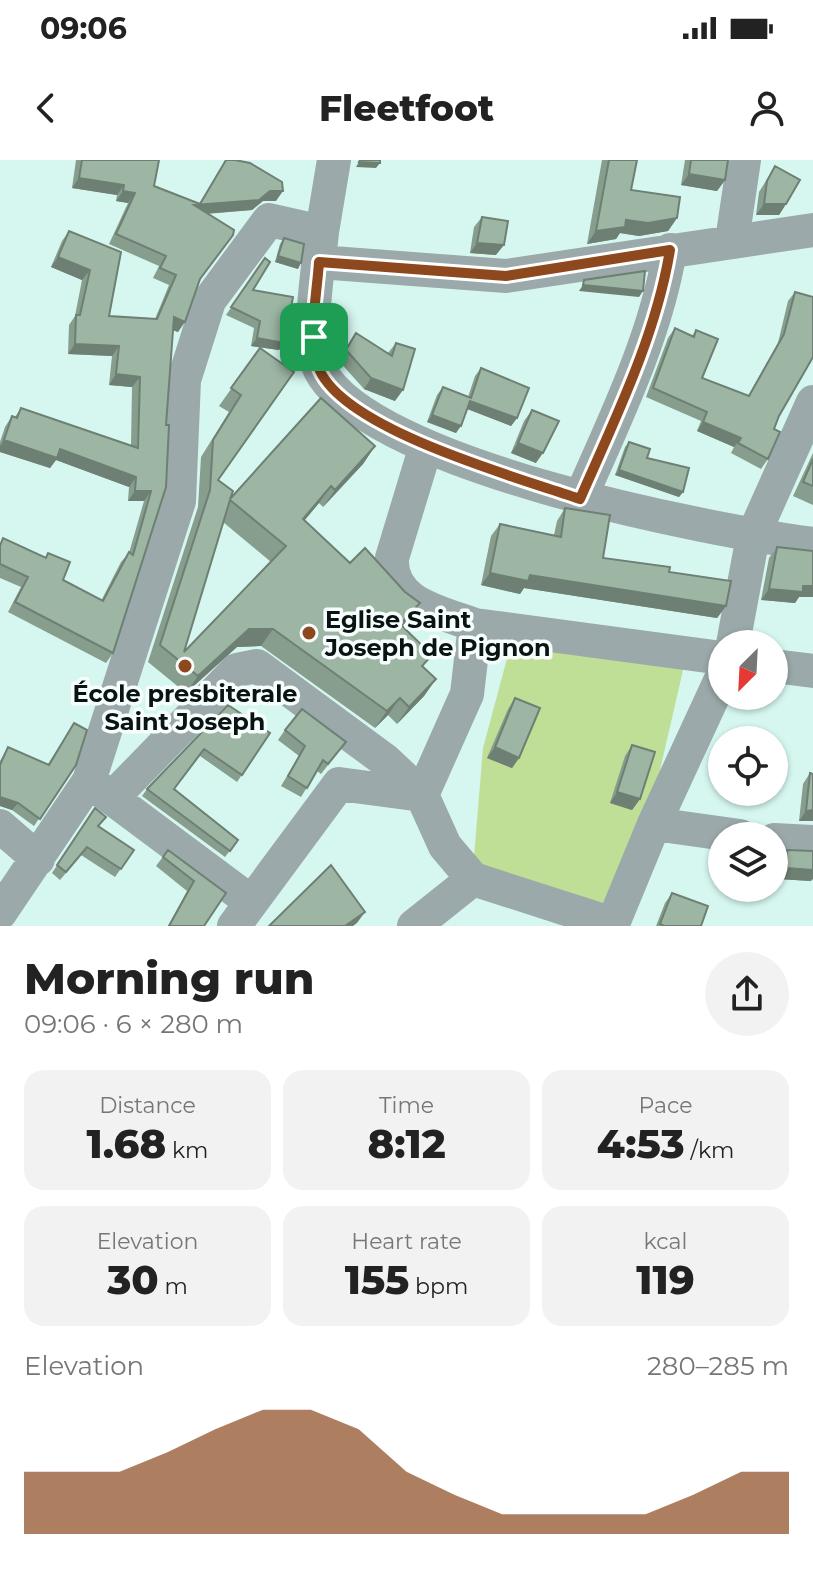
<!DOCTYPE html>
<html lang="en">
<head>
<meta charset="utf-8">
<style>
	body { margin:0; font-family:Montserrat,sans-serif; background:#f2f2f2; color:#222; height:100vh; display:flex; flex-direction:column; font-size:30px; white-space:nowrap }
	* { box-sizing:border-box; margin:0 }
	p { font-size:26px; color:#767676 }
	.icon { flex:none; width:44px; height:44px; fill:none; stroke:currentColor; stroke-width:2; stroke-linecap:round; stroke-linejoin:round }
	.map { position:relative; height:766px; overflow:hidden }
	.drawer { display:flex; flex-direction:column; background:#fff; flex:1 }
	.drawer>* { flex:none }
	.needle { width:52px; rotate:204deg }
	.buttons { position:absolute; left:708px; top:470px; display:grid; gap:16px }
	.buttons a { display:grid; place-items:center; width:80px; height:80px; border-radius:50%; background:#fff; box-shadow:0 2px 6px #0004; font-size:40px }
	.pin { position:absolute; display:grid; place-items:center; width:68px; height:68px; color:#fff; margin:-34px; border-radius:16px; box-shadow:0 4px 12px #0006 }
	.round { display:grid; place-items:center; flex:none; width:84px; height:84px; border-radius:42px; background:#f2f2f2 }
	.summary { display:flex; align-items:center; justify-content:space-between; height:136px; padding:0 24px }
	h1 { font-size:44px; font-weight:800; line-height:60px }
	.stats { display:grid; grid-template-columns:repeat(3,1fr); gap:12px; height:136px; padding:8px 24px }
	.stats div { display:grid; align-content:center; border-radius:20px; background:#f2f2f2; text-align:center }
	.stats b { font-size:40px; font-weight:800 }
	.stats small { font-size:22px; font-weight:400 }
	.stats p { font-size:22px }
	.chart { height:224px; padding:16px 24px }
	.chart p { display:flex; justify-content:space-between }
	.chart svg { width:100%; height:144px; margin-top:8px; fill:#8d481e; opacity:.7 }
	.status { display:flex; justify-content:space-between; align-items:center; height:56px; padding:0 40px; background:#fff; direction:ltr }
	.status svg { height:22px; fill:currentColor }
	header { display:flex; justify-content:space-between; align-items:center; height:104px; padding:0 24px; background:#fff; font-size:36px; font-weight:800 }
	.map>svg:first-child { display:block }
	.green { fill:#bedf95 }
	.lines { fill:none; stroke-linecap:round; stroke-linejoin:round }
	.minor { stroke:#9ba9ab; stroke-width:34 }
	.wall { fill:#879d8d; fill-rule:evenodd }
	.shaded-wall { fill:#6e7f73 }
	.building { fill:#9db6a4; stroke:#6e7f73; stroke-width:2; fill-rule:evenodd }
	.route-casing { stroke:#fff; stroke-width:16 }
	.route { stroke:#8d481e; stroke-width:10 }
	.poi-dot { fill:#8d481e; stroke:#f7fdfc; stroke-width:3 }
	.labels { text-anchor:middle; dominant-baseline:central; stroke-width:7; stroke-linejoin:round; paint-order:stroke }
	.poi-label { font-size:24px; font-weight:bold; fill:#081411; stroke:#f7fdfc; text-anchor:start }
</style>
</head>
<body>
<div class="status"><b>09:06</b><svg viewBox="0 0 49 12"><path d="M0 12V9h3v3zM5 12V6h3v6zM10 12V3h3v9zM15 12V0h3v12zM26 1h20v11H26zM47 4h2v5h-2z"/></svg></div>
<header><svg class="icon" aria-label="back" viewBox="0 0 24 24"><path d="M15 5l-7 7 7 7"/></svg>Fleetfoot<svg class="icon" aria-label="person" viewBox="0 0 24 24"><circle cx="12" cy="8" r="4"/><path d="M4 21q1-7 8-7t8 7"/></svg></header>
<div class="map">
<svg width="813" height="766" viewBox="0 0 813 766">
	<rect width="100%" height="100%" fill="#d6f7f0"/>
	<path class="green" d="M512,480L684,506L657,623L610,747L473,709L483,588Z"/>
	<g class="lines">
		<path class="minor" d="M322,72C319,106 305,181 320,210C369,305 708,370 813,384
			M732,81L744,0
			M319,102L506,116L813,70
			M580,339C615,259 656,176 670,90
			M475,465L722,498
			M733,484L753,376L813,242
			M774,506L813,511
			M93,624L250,741
			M422,635L467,534L475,465C440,452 389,443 392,398L426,286
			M112,638L237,510L257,506L386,601L422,635L445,686L473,719
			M654,664L740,676
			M0,666L38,699
			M774,680L813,682
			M0,753L89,621L179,341L184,220L209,141L269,60L322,72L334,0
			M234,766L339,624L422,635
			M414,766L473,719L613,764
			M612,766L654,664L722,517"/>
	</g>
	<path class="wall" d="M76,0H159L154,26L199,44L226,0L276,41H263L252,50L207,54L199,120L178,172L173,170L166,265H169L113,493L106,503L8,452L21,427L0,418V383L3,378L45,397L48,393L63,420L101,441L121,402L129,393L144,341H128L129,327L56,300L50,308L0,292V282L5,267L12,256L15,257L21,248L131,286L132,227L109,225L112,196L68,194L69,165L75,156L82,120L51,107L62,81L69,71L121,92L109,156L155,159L169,125L153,118L159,106L109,84L128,43L116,41L117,35L72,28Z
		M602,0H637L631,30L677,58L668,71L639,76L620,73L616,79L587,84Z
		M685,0H728L725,20L717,31L681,25Z
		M775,6L786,44L779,55H756L759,32Z
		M482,57L496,95L470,93L474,67Z
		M284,78L298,109L275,102L280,84Z
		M265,98L253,130L284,183L279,190L251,186L254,168L226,155Z
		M795,132L813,137V199H812L779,256L774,269L768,299L761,309L731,293L734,287L697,271L701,261L646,237L668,178L675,168L692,176L696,170L702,218L748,236L778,183L788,141Z
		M356,173L388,193L396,183L395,241L364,229L338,200Z
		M260,188L218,320L230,339L375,286L363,304L323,347L319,343L305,360L408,460L402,466L423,507L436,519L424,536L397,564L388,555L375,568L261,486L237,487L186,533L148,502L198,347L201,297L229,252L219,246ZM223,362L271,402L184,492Z
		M481,208L517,258L511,266L467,249L456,273L427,262L437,235L443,227L468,237L475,216Z
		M532,250L536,303L511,293L524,261Z
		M629,282L683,332L679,337L615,315L625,287Z
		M813,293V345L793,336Z
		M565,348L603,398L669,412L726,446L717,458L524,428L520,434L481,425L491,376L500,364L554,375L557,361Z
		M777,387L799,437L795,443L761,440L769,398Z
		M515,538L519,598L512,608L487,598L508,549Z
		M228,545L270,573L237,622L200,596L174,629L238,680L225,697L142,636L147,629Z
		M74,563L76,605L34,666L12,650L0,646V601L8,587L48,604Z
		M285,570L346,582L321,614L317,611L301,637L281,626L299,596L278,580Z
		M632,585L640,639L632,650L610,643L625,596Z
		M810,613L813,661H799L803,624Z
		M95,648L99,666L134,690L115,717L81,695L60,720L52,713Z
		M168,690L226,733L204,766H168L187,731L156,706Z
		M787,690L811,721L778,719L780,700Z
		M672,733L701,766H656L665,743Z"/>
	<path class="shaded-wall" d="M359,2L380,3L376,8L356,7Z
		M689,14L725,20L717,31L681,25Z
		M79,18L124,25L117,35L72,28Z
		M123,31L135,33L128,43L116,41Z
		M270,31H283L276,41H263L252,50L187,55L194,45Z
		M764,44H786L779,55H756Z
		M677,58L668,71L639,76L620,73L616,79L587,84L596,71L626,60Z
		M477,83L504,85L496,95L470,93Z
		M278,96L301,103L298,109L275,102Z
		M58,97L90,110L82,120L51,107Z
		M583,125L643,131L639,137L579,131Z
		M174,157L185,162L178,172L167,168Z
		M257,178L284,183L279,190L251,186Z
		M75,184L119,186L112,196L68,194Z
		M116,214L140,217L132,227L109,225Z
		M371,218L403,230L395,241L364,229Z
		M470,241L517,258L511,266L465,248Z
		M432,255L461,266L456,273L427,262Z
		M703,262L741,278L734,287L697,271Z
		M4,280L60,289L136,317L129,327L56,300L50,308L0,292V286Z
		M518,283L543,293L536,303L511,293Z
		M375,286L363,304L323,347L335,330Z
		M619,310L683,332L679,337L615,315Z
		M331,326L319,343L291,376L303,359Z
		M135,331H151L144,341H128Z
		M490,413L530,415L726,446L717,458L524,428L520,434L481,425Z
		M803,426H813V437H799L795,443L761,440L769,429Z
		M420,443L408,460L388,481L400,464Z
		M249,469H273L261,486L237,487L186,533L198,516Z
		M436,519L424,536L397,564L409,547Z
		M400,538L388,555L375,568L387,551Z
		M495,587L519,598L512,608L487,598Z
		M617,632L640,639L632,650L610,643Z
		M0,637L18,643L12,650L0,646Z
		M813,650V661H799L806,651Z
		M786,708L813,710V719L811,721L778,719Z
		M365,752L357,763L353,766H345Z"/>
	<path class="building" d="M82,0H159L154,26L200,44L226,0H235L250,3L282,22L283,31H270L259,40L194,45L234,70L233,75L200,119L185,162L174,157L166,265H169L166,327L113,493L15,442L28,417L0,404V386L3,378L46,398L48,393L70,402L63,420L103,441L129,392L133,395L151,331H135L136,317L60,289L57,298L4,280L12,256L17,258L21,248L138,288L140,217L116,214L119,186L75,184L76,155H80L90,110L58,97L69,71L121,92L109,156L157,159L176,115L160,108L166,96L116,74L135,33L123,31L124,25L79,18Z
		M360,0H380V3L359,2Z
		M609,0H637L631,30L680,37L677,58L648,63L626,60L625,67L596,71Z
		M691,0H728L725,20L689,14Z
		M775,6L800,20L786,44H764L767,21Z
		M482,57L508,61L504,85L477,83Z
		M284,78L304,84L301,103L278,96Z
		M265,98L270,102L253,130L293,137L284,183L257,178L260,161L231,147Z
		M645,111L643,131L583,125L584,120Z
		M795,132L813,137V197L779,256L774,269L780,272L768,299L738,283L741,278L703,262L707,252L653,228L675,168L694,177L696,170L718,179L702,218L749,236L784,174Z
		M356,173L392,196L396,183L415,189L403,230L371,218L346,190Z
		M260,188L294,212L218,320L233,331L230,339L321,238L375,286L335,330L331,326L303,359L350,403L365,388L405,432L420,443L400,464L432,495L422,506L436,519L409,547L400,538L387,551L273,469H249L198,516L160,485L210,330L213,280L241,235L231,228ZM230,340L286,386L184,492Z
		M481,208L529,228L517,258L470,241L461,266L432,255L443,227L471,238Z
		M532,250L559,261L543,293L518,283Z
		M629,282L650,289L647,298L689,308L683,332L619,310Z
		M813,299V326L803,322Z
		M565,348L610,355L603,398L670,407L669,412L731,421L726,446L530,415L528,421L490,413L500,364L561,377Z
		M777,387L813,391V426H803V432L769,429Z
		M515,538L540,548L519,598L495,587Z
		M228,545L270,573L242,615L204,589L174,629L238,680L230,691L147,629Z
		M302,549L346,582L328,604L323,600L307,628L288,616L305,586L285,570Z
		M74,563L87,570L76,605L40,659L18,643L0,637V605L8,587L49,605Z
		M632,585L655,592L640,639L617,632Z
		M810,613L813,614V650L806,651Z
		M95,648L106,657L98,666L134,690L121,709L87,687L66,712L57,705Z
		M168,690L226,733L204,766H169L194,721L163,697Z
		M787,690L813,691V710L786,708Z
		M331,705L365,752L345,766H269Z
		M672,733L708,746L701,766H664L660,764Z"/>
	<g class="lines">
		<defs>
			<path id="route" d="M670,90C656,176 615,259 580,339C520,318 339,269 318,206C308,175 317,134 319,102L506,116Z"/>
		</defs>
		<use href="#route" class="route-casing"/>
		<use href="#route" class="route"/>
	</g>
	<g class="poi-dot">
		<circle cx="309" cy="473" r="8"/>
		<circle cx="185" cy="506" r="8"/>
	</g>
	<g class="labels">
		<g class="poi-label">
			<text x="325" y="459">Eglise Saint<tspan x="325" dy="28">Joseph de Pignon</tspan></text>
			<text x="185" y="533" text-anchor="middle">École presbiterale<tspan x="185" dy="28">Saint Joseph</tspan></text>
		</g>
	</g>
</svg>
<div class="buttons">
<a><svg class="needle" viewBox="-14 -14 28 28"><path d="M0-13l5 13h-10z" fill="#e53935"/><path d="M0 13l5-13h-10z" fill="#767676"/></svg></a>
<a><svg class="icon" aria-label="locate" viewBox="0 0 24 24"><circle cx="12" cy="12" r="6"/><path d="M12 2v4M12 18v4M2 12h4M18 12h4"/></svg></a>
<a><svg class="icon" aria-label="layers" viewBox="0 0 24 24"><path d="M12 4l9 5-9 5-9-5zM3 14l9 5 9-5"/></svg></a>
</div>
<div class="pin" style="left:314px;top:177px;background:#1e9e55"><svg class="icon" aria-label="arrive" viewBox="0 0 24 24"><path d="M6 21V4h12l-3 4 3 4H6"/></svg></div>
</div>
<section class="drawer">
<div class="summary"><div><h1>Morning run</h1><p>09:06 · 6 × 280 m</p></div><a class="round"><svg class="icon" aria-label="share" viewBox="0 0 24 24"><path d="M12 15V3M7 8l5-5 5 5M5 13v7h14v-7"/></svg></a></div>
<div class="stats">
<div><p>Distance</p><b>1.68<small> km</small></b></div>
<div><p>Time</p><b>8:12</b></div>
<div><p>Pace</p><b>4:53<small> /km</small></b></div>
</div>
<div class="stats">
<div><p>Elevation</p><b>30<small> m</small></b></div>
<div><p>Heart rate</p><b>155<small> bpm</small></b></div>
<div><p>kcal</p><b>119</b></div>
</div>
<div class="chart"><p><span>Elevation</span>280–285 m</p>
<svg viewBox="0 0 160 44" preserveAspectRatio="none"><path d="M0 44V25L10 25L20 25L30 19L40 12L50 6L60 6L70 12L80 25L90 32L100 38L110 38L120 38L130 38L140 32L150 25L160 25V44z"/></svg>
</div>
</section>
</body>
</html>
